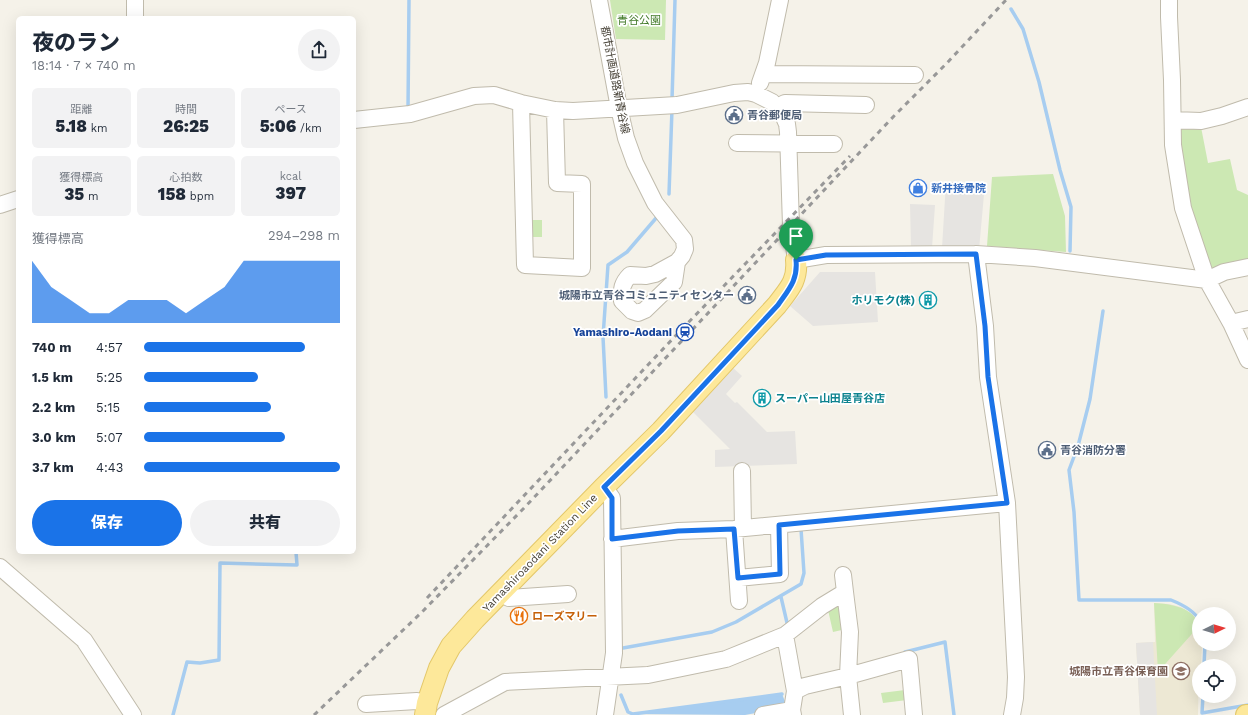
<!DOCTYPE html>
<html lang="ja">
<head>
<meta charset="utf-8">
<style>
	body { margin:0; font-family:"Work Sans","Noto Sans JP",sans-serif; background:#f2f2f3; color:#1f2937; height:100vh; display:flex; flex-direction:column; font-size:15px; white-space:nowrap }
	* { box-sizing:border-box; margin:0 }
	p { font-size:13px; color:#747a83 }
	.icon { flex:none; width:22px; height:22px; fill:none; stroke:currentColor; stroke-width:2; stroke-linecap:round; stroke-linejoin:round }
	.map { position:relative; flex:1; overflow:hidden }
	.panel { position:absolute; left:16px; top:16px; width:340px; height:538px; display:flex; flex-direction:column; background:#fff; border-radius:6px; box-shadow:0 4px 16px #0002 }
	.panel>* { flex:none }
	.needle { width:26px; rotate:85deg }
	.buttons { position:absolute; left:1192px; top:607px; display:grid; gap:8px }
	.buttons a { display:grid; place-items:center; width:44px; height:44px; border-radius:50%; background:#fff; box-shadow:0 4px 16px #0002; font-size:20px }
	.pin { position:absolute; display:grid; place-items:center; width:34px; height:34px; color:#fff; margin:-41px -17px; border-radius:50% 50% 50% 0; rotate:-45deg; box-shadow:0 0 4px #0007 }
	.pin .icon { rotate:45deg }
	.round { display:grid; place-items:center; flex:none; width:42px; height:42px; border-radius:21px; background:#f2f2f3 }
	.headline { display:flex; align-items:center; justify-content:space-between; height:68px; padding:0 16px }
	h1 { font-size:22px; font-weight:800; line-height:30px }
	.figures { display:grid; grid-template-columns:repeat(3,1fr); gap:6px; height:68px; padding:4px 16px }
	.figures div { display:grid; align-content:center; border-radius:6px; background:#f2f2f3; text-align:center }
	.figures b { font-size:17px; font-weight:800 }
	.figures small { font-size:11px; font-weight:400 }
	.figures p { font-size:11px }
	.chart { height:112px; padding:8px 16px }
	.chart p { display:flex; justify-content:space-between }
	.chart svg { width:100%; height:72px; margin-top:4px; fill:#1a73e8; opacity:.7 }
	.primary-button { display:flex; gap:8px; margin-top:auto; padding:8px 16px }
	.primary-button a { flex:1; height:46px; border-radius:24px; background:#1a73e8; color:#fff; font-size:16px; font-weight:800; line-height:46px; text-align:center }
	.primary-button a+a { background:#f2f2f3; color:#1f2937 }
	ul { padding:0 16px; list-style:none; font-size:13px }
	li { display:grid; grid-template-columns:64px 48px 1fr; align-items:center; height:30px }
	li i { height:10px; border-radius:5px; background:#1a73e8 }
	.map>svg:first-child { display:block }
	.education { fill:#ede8d4 }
	.green { fill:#cce8b3 }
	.parking { fill:#e6e4e1 }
	.water { fill:#a7cdf0 }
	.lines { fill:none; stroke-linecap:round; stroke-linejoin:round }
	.stream { stroke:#a7cdf0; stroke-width:3.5 }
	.minor-casing { stroke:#c0bbac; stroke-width:18 }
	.major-casing { stroke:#e3c769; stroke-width:22 }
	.minor { stroke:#fff; stroke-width:16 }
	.major { stroke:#fde89a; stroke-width:20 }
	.rail { stroke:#989898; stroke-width:3; stroke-dasharray:5 5; stroke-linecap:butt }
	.route-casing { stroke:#fff; stroke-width:8 }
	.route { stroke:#1a73e8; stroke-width:5 }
	.labels { text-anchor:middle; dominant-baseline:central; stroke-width:3.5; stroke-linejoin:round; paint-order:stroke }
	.park-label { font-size:11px; fill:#437b2a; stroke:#fff }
	.street-label { font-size:11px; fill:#484338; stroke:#fff }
	.service-label { font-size:11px; font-weight:bold; fill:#4e5e75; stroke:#fff; text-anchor:start }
	.shop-label { font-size:11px; font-weight:bold; fill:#366cbe; stroke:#fff; text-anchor:start }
	.culture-label { font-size:11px; font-weight:bold; fill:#0d838f; stroke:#fff; text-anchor:end }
	.transit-label { font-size:11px; font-weight:bold; fill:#164399; stroke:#fff; text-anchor:end }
	.food-label { font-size:11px; font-weight:bold; fill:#c56008; stroke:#fff; text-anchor:start }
	.education-label { font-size:11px; font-weight:bold; fill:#785e54; stroke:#fff; text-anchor:end }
</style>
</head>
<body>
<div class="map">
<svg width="1248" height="715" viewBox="0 0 1248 715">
	<rect width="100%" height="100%" fill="#f5f2e9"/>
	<path class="education" d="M1154,603L1169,604L1181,607L1194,617L1199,624V644H1202L1201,666H1199L1198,715H1140L1136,643L1155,642Z"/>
	<path class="green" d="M610,0H666L665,40L616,39Z
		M1178,126L1201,127L1208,163L1230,159L1237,190L1248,195V265L1212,273L1185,196Z
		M1053,174L1065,216L1066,252L987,246L992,177Z
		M529,220H542V237H529Z
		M1154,603C1170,604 1195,607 1199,626L1158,672Z
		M838,604L843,608L846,629L833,632L828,610Z
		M905,690L907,700L883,703L881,693Z"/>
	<path class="parking" d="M946,182L985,183L979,250L942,248Z
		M910,204L935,205L932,248L911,247Z
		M820,272H875L878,322L813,326L790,306Z
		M731,366L742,376L726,394L735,403L737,402L767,432L795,431L797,464L715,467V450L730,449L690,409Z
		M1153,642L1157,715H1140L1136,643Z"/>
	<path class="water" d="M782,694L786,704L783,708L745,715L633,714Z"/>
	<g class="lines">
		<path class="stream" d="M1011,9L1023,29L1039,82L1060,170L1071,207L1070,251
			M672,100L675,0
			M408,110L409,0
			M669,194L672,109
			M1103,311L1090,399L1078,446L1069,470L1074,512L1079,600H1171C1181,604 1194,610 1199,620
			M606,397L603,337L608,265L627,252L657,217
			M781,597L788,627
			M623,648L712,632L736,622L801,584L804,573L801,529
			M905,652L945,642L954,715
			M1204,666L1205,644
			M621,695L628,712L633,714L782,694
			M1203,696L1202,713L1248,705
			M173,715L187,662L200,663L219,660L220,563L297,565L296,552"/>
		<defs>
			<path id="minor" d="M135,0V18
				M599,0L619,108L626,138L635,163L655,203L684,240L685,249L682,256L677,262L655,274L646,276L630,275C622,283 621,289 622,301L632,311L638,313L645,310L674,282L677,262
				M1169,0V17L1172,80L1173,145L1183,208L1207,280L1231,323L1248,360
				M764,74L915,75
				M760,83L767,63L780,0
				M521,103L525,265L582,268V184L557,183L555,110
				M777,107L785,103L866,105
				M354,120L410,114L474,96L494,95L521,103L555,110L573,111L677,105L734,93L748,92L756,94L772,102L783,115L787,124L788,132L791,226L796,260L826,255L976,254L1035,258L1207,280L1224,272L1248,267
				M1173,120L1201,121L1222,116L1248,107
				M737,143L834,144
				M0,205L18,199
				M976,254L985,326L988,377L1007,503L1016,677L1015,698L1012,715
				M1231,323L1248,319
				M742,471L743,528
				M604,487L612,498L614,653L605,715
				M734,529L739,601
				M612,539L678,531L734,529L1007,503
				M0,567L84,640L133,715
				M843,575L845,592
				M738,578L780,574L779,525
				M501,594L509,598L568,594
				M785,635L795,691L792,710L793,715
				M795,691L805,686L848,676L909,659L914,715
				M366,704L417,701L427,703
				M444,715L505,682L648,675L726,659L785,635L822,606L845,592L850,632L848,676L852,715
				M763,715L792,710"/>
			<path id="major" d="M425,715L427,703L439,668L451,646L475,619L604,487L661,431L777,305C789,289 798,281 796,260
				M1246,715H1248"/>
		</defs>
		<use href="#minor" class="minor-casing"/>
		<use href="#major" class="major-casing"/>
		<use href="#minor" class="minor"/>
		<use href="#major" class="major"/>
		<path class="rail" d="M427,598L682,329L850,156
			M314,715L421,613L525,507L894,116L946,64L1006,0"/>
	</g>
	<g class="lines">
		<defs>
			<path id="route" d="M976,254L985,326L988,377L1007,503L779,525L780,574L738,578L734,529L678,531L612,539V498L604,487L661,431L778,305C789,289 798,280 796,260L826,255Z"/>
		</defs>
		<use href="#route" class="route-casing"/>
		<use href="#route" class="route"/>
	</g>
	<defs>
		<symbol id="civic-ring" viewBox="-11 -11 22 22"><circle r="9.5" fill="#fff" stroke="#5c6f8a" stroke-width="1.5"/><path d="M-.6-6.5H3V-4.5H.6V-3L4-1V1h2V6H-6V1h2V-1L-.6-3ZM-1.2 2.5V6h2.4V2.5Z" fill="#5c6f8a"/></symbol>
		<symbol id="shop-ring" viewBox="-11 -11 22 22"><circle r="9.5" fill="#fff" stroke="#3f7fe0" stroke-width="1.5"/><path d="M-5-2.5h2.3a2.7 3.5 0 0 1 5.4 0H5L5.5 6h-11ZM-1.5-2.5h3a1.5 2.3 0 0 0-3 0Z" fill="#3f7fe0"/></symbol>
		<symbol id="building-ring" viewBox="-11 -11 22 22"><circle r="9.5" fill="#fff" stroke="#0f9aa8" stroke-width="1.5"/><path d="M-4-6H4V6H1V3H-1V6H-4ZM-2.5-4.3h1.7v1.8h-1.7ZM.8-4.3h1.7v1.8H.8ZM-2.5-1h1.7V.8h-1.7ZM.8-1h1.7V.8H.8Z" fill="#0f9aa8"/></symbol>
		<symbol id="station-ring" viewBox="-11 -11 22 22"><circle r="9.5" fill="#fff" stroke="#1a4fb4" stroke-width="1.5"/><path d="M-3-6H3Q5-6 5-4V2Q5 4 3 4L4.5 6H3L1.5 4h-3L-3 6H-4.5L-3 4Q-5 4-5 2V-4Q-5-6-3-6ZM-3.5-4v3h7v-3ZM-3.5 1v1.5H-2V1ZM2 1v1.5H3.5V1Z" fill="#1a4fb4"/></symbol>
		<symbol id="restaurant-ring" viewBox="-11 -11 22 22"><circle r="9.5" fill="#fff" stroke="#e8710a" stroke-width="1.5"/><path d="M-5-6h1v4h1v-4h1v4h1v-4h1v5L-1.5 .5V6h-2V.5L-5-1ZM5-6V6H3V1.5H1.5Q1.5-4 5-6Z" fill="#e8710a"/></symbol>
		<symbol id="school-ring" viewBox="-11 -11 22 22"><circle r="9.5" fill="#fff" stroke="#8d6e63" stroke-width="1.5"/><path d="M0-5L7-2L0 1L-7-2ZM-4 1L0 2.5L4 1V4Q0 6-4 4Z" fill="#8d6e63"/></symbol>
	</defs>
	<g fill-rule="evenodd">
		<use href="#civic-ring" x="724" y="105" width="20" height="20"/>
		<use href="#shop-ring" x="908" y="178" width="20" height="20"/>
		<use href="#civic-ring" x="737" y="285" width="20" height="20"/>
		<use href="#building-ring" x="918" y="290" width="20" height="20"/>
		<use href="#station-ring" x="675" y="322" width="20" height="20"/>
		<use href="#building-ring" x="752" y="388" width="20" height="20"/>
		<use href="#civic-ring" x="1037" y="440" width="20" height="20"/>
		<use href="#restaurant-ring" x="509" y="606" width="20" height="20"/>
		<use href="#school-ring" x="1171" y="661" width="20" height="20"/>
	</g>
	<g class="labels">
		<g class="park-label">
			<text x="639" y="20">青谷公園</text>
		</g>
		<g class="street-label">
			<text transform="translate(615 80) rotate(79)">都市計画道路新青谷線</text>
			<text transform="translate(540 553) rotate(-46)">Yamashiroaodani Station Line</text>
		</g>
		<g class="service-label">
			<text x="747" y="115">青谷郵便局</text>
			<text x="734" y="295" text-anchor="end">城陽市立青谷コミュニティセンター</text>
			<text x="1060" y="450">青谷消防分署</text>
		</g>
		<g class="shop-label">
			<text x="931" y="188">新井接骨院</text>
		</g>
		<g class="culture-label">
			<text x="915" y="300">ホリモク(株)</text>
			<text x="775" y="398" text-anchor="start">スーパー山田屋青谷店</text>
		</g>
		<g class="transit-label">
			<text x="672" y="332">Yamashiro-Aodani</text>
		</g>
		<g class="food-label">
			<text x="532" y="616">ローズマリー</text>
		</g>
		<g class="education-label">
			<text x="1168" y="671">城陽市立青谷保育園</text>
		</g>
	</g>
</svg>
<div class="buttons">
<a><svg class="needle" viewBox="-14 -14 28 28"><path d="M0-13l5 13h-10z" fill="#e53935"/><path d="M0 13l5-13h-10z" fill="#747a83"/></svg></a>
<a><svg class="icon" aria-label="locate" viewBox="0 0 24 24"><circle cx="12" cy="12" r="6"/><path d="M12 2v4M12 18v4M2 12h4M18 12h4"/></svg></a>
</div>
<div class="pin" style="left:796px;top:260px;background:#1e9e55"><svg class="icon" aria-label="arrive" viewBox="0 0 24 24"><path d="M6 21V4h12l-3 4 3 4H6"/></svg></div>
<section class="panel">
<div class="headline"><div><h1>夜のラン</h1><p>18:14 · 7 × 740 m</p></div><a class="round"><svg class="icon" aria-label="share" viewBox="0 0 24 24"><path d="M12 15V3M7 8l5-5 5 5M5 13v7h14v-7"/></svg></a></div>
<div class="figures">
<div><p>距離</p><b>5.18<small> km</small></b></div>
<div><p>時間</p><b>26:25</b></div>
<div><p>ペース</p><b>5:06<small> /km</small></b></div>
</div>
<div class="figures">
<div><p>獲得標高</p><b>35<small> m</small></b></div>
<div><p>心拍数</p><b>158<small> bpm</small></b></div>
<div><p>kcal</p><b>397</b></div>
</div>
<div class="chart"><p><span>獲得標高</span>294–298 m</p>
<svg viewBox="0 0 160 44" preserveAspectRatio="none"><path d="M0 44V6L10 22L20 30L30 38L40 38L50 30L60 30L70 30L80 38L90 30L100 22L110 6L120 6L130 6L140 6L150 6L160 6V44z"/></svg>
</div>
<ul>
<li><b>740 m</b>4:57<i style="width:82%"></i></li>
<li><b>1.5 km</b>5:25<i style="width:58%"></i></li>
<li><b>2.2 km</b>5:15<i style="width:65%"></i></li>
<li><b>3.0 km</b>5:07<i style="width:72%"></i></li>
<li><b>3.7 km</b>4:43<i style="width:100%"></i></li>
</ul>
<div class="primary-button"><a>保存</a><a>共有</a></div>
</section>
</div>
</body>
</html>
